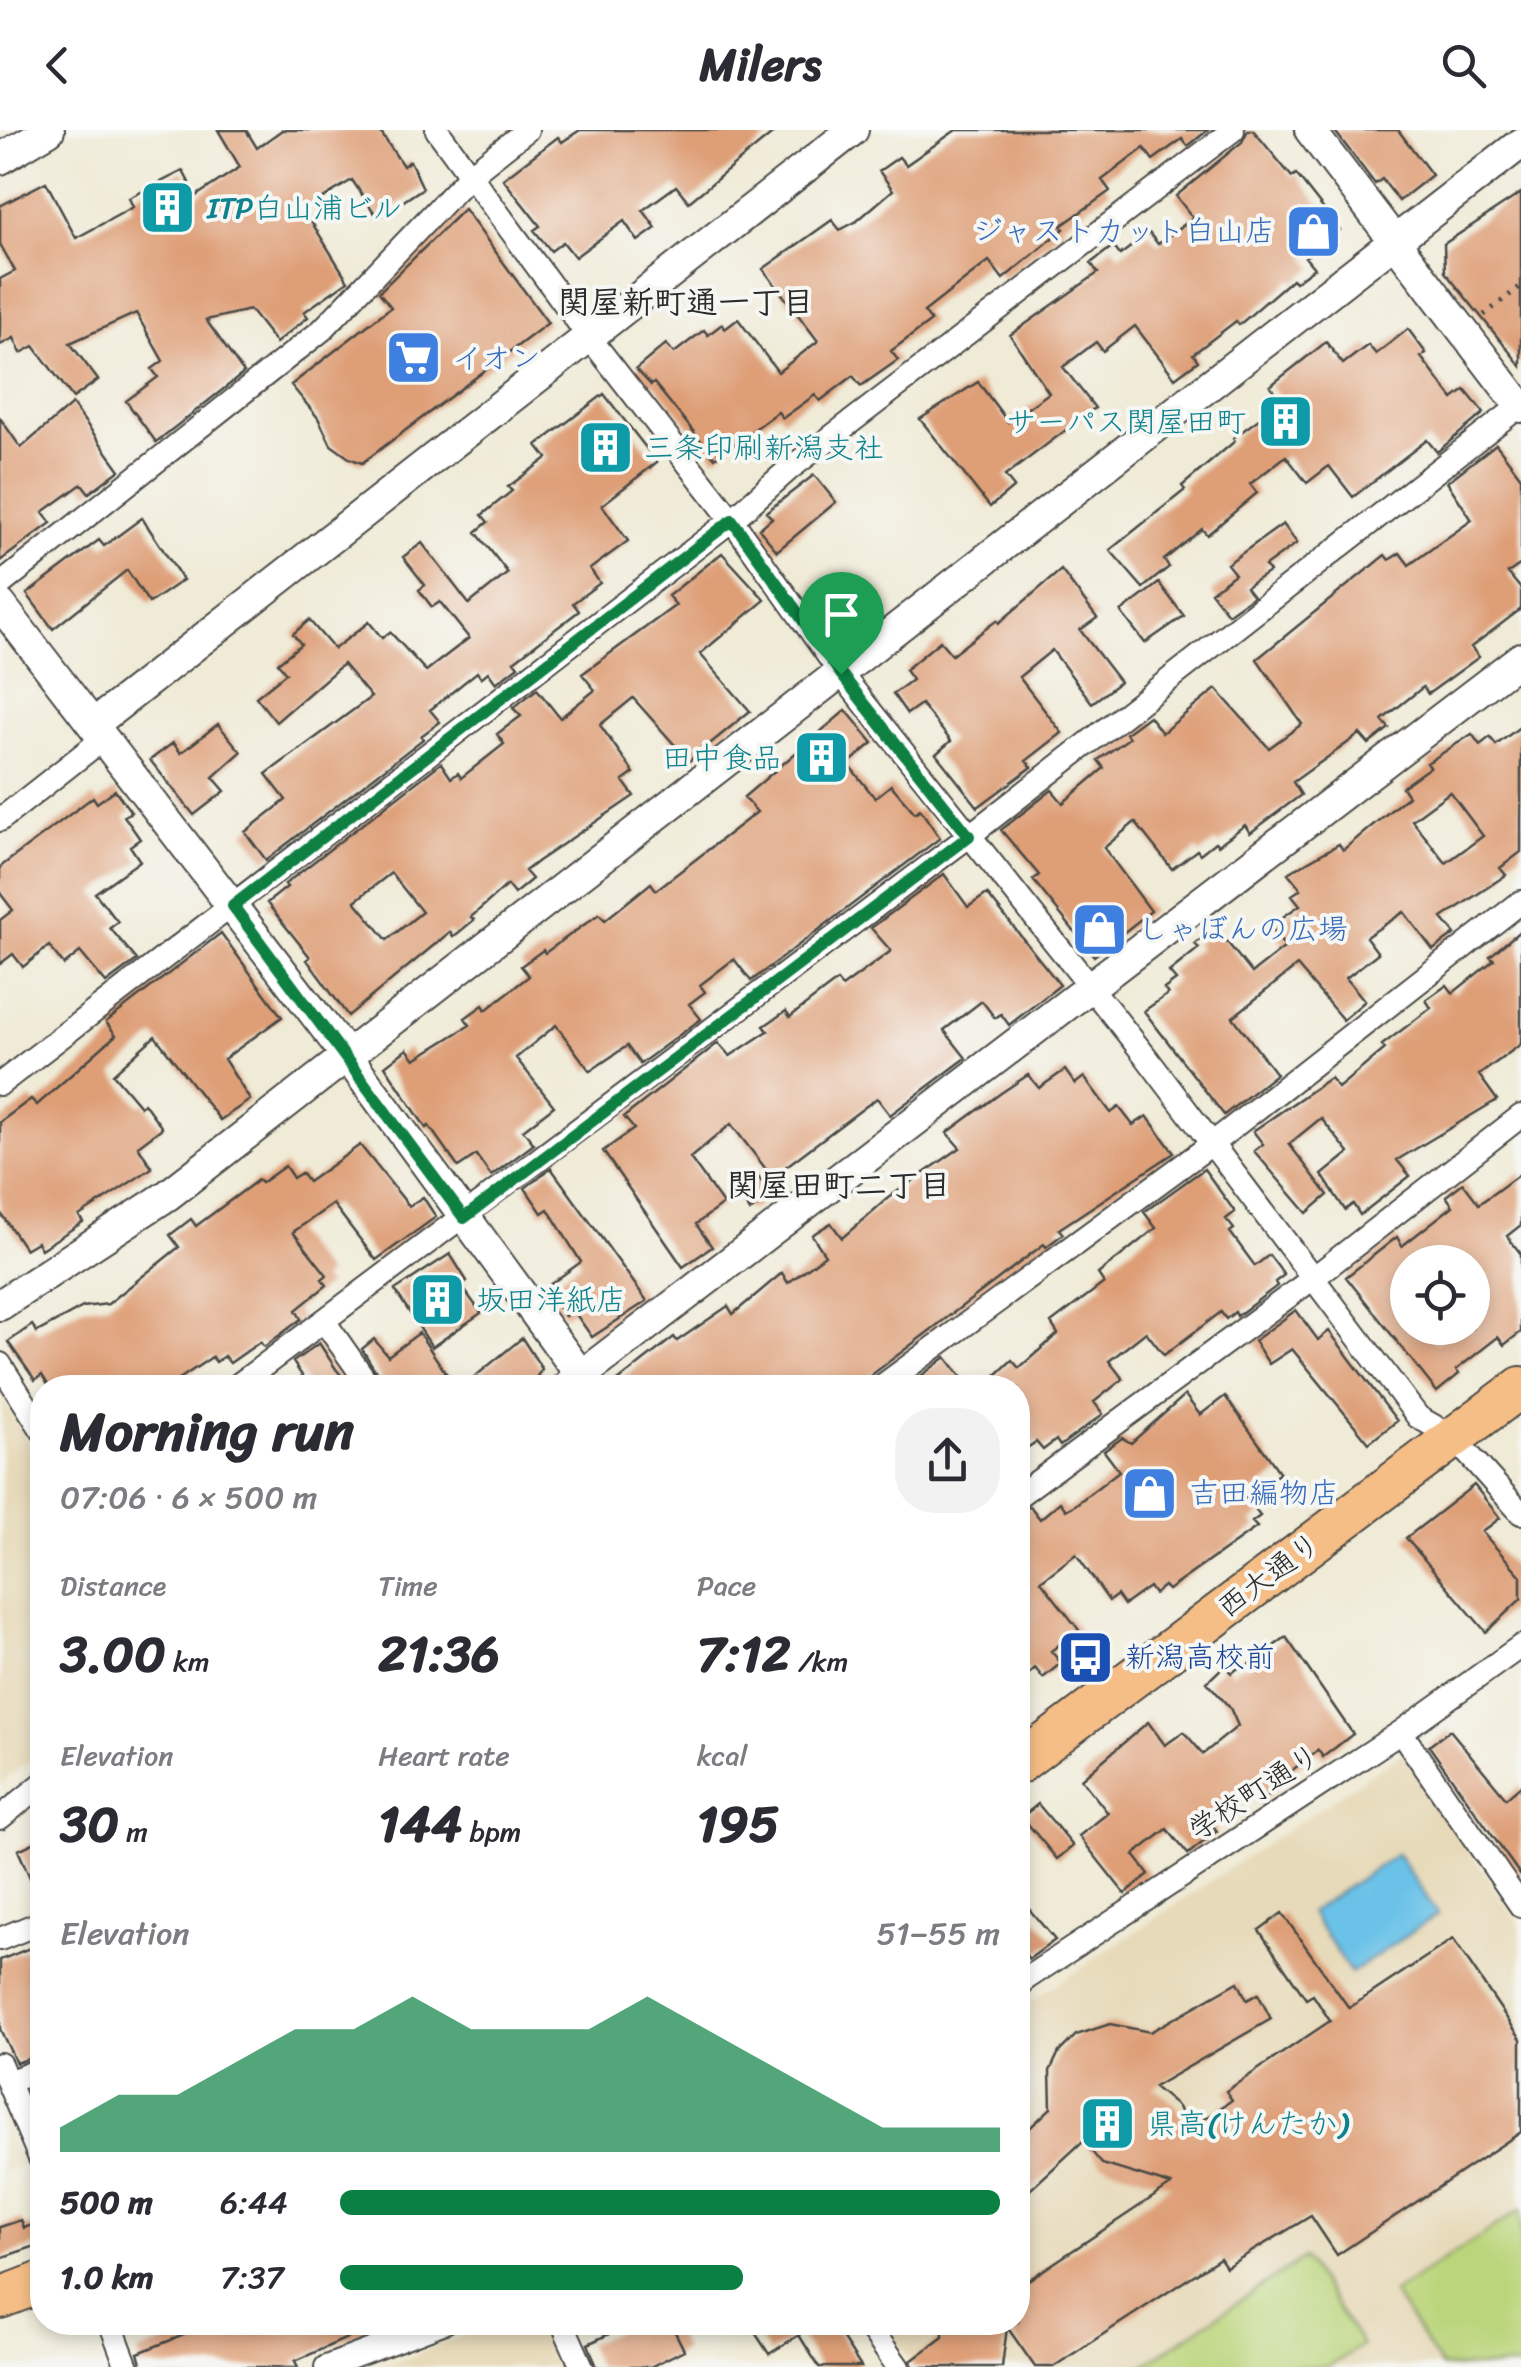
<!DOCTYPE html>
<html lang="en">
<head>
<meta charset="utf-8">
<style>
	body { margin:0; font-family:Sriracha,"Klee One",sans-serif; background:#f2f2f3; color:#2b2b33; height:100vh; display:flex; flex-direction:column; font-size:38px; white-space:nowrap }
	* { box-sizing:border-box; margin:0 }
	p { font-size:32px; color:#7c7c81 }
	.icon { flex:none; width:55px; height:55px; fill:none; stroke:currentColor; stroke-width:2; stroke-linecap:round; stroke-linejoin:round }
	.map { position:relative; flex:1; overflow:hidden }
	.panel { position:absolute; left:30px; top:1245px; width:1000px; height:960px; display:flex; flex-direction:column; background:#fff; border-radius:40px; box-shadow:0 5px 15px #0003 }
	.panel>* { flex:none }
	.buttons { position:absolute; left:1390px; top:1115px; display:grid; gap:20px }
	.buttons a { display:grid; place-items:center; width:100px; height:100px; border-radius:50%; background:#fff; box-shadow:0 5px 15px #0003; font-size:50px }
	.pin { position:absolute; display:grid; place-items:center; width:85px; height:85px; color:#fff; margin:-102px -42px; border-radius:50% 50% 50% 0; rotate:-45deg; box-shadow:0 0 10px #0007 }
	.pin .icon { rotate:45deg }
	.round { display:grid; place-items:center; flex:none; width:105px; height:105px; border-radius:40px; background:#f2f2f3 }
	.summary { display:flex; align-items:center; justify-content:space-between; height:170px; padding:0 30px }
	h1 { font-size:55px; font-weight:800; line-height:75px }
	.metrics { display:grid; grid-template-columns:repeat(3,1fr); gap:15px; height:170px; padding:10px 30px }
	.metrics div { display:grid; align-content:center }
	.metrics b { font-size:50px; font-weight:800 }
	.metrics small { font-size:28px; font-weight:400 }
	.metrics p { font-size:28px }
	.chart { height:280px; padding:20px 30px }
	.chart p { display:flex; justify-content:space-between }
	.chart svg { width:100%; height:180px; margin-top:10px; fill:#0b8043; opacity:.7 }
	ul { padding:0 30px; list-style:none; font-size:32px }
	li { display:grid; grid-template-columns:160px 120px 1fr; align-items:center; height:75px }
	li i { height:25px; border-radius:12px; background:#0b8043 }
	header { display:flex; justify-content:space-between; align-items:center; height:130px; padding:0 30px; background:#fff; font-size:45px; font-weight:800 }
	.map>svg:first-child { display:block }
	.built { fill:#e7daba }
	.green { fill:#bbd57b; stroke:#738053; stroke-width:2.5 }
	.water { fill:#6bc2e8; stroke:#4b768a; stroke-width:2.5 }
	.building { fill:#de9f77; fill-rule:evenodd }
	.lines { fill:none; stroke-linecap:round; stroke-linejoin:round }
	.minor-casing { stroke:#494845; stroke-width:26 }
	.tertiary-casing { stroke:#494845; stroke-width:34 }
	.trunk-casing { stroke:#494845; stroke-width:44 }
	.path { stroke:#494845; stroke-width:5; stroke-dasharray:2.5 8; stroke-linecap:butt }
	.minor { stroke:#fff; stroke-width:22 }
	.tertiary { stroke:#fff; stroke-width:30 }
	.trunk { stroke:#f6be87; stroke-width:40 }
	.route-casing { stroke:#fff; stroke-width:20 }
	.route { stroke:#0b8043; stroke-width:12 }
	.labels { text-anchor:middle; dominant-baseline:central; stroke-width:8; stroke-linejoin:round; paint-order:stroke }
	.culture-label { font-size:30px; fill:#0d838f; stroke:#f6f6f2; text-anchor:start }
	.shop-label { font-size:30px; fill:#366cbe; stroke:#f6f6f2; text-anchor:start }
	.street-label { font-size:30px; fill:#2b2b2b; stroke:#f6f6f2 }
	.transit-label { font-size:30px; fill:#164399; stroke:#f6f6f2; text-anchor:start }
	.neighbourhood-label { font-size:32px; font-weight:bold; fill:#2b2b2b; stroke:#f6f6f2 }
</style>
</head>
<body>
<header><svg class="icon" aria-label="back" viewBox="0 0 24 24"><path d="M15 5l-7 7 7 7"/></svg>Milers<svg class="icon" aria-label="search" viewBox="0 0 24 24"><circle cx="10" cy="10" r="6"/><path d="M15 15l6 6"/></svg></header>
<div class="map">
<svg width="1521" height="2237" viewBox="0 0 1521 2237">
	<rect width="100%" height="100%" fill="#f6f6f2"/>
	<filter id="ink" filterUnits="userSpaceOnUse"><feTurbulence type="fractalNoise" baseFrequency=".01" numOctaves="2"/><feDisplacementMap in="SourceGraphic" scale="20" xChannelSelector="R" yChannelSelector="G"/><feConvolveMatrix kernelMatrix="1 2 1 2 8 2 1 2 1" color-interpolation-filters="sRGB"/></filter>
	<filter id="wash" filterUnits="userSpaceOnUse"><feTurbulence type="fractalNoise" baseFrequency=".0048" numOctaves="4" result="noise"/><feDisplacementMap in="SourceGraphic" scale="40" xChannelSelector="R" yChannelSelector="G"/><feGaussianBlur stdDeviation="2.25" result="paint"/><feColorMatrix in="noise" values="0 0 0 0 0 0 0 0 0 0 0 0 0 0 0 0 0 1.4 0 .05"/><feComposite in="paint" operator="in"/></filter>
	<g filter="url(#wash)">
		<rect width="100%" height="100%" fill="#f0ebd7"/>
		<path class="built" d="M2,1268L42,1330V1621L0,1654Z
			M1403,1622L1521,1797V2237H915L884,2193L1018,2192V1880Z
			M0,1982L22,2034L0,2043Z
			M496,2192L539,2193L562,2237H385Z"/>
		<path class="green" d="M1521,2080V2237H1441L1393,2163Z
			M1304,2128L1362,2215L1329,2237H1141Z"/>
		<path class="water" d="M1397,1724L1438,1784L1351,1843L1310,1782Z"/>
		<g id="blocks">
			<path class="building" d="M218,0H246L257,18L282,0H379L403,36L410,31L423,58L378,88L352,50L304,80L348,151L304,182L308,187L276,213L250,180L206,190L244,243L156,312L126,271L158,247L152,239L163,231L136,183L70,213L98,250L73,268L34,216L21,223L14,208L0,215V149L15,141L0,114V76L46,52L76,108L133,77L129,68L183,41L196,66L240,37Z
				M580,0H777L689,72L676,56L643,80L656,98L638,111L624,91L575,127L563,112L551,121L534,100L540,96L503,49L558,7L562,12Z
				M956,0H1208L1188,16L1182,9L1153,30L1144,18L1102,50L1110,61L1061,96L1064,99L1003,149L989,131L924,182L931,191L891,221L898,230L861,256L853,246L820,271L815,265L783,288L778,282L715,328L654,253L651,255L636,239L666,214L674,223L704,200L708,205L722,194L725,199L738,189L778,242L818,211L763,139L832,90L840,100L857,91L893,60L879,41L899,27L906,35Z
				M1248,0H1253L1292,47L1296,44L1340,100L1305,127L1314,138L1295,152L1292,149L1239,195L1236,191L1193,224L1198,231L1175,248L1135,196L1103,221L1096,212L1063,237L1095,278L1005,346L1014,357L990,377L920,289L978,252L1008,292L1049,263L1010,205L1098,143L1091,133L1113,116L1120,125L1149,103L1158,114L1193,88L1176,66L1242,12Z
				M1334,0H1398L1432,45L1399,71L1382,49L1375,54Z
				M1521,63V236L1445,142L1444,114Z
				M464,79L548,193L362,333L349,328L331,315L318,288L291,255L391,177L379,162Z
				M1408,199L1426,223L1421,227L1453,269L1465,260L1484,283L1437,322L1427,310L1353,367L1329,336L1307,353L1286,326L1250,354L1257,363L1207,405L1202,399L1164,430L1169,437L1143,458L1110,420L1185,360L1182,356L1235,311L1233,308L1282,272L1270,256L1326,212L1343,234L1368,215L1376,224Z
				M604,264L657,332L602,375L628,411L590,439L600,453L573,473L579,481L514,531L518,536L496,553L488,542L481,548L477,542L430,580L440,592L421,606L423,609L266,730L245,702L286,670L266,644L371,567L343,534L276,592L256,567L286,543L278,533L301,514L293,504L309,490L334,519L369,492L382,508L390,502L426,541L469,508L440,472L432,477L419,460L425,455L403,427L422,413L469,474L508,443L476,402L488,392L482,385L512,361L508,357L547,328L537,315Z
				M72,274L120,340L89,363L82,354L43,382L51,393L0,431V288L21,318Z
				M1496,314L1521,347V434L1508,443L1521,459V479L1471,517L1479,527L1428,564L1423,557L1382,590L1389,598L1369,614L1360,604L1293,652L1301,665L1250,703L1245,695L1218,715L1215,712L1200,724L1197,720L1172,739L1135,692L1104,718L1151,781L1094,826L1033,750L1039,745L1001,700L1052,660L1063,673L1104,638L1098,630L1129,608L1126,603L1149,586L1162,603L1216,559L1269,618L1302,594L1257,529L1385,425L1389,430L1400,423L1409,435L1472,390L1447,352Z
				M814,345L836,372L777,421L759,399L772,388L766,382Z
				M142,388L183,450L149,473L127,440L53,499L27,464L99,410L104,416Z
				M1283,394L1297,413L1265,436L1269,442L1246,457L1253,466L1228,484L1211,462L1235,444L1227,434Z
				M722,423L765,470L700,524L750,581L689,631L633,568L600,595L634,643L623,651L634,666L538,731L525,741L532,749L514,764L507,755L471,787L474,790L453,807L450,802L348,886L307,830L310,827L267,773L287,757L285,754L441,633L451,648L458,643L461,648L504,614L497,604L521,586L513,578L537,559L560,588L595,560L582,544L676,475L668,466ZM391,743L422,782L387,810L355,771Z
				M1061,440L1097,488L1080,500L1120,552L1092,573L1052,520L1019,547L1062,603L1026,631L1032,637L978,677L936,624L951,611L921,574L907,584L893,564L912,550L905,540L940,511L952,525L997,490L999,493Z
				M1159,453L1184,486L1145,513L1121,482Z
				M846,580L873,613L848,634L875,668L891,655L915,683L920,679L940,708L751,851L734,829L700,855L705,862L689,874L701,889L640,934L627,916L590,941L556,895L516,928L554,976L523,1000L534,1014L491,1046L476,1025L458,1037L429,996L426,998L385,936L407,919L415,929L470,895L465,888L483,875L486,880L529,846L521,836L543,820L545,823L599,784L605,790L651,753L656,760L757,682L744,667Z
				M218,594L241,622L213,647L225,661L194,685L150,630L173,613L181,623Z
				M1521,596V722L1500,738L1506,745L1442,788L1455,804L1433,820L1404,782L1366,807L1378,823L1346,848L1365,871L1343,890L1297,836L1233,887L1276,944L1224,985L1144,881L1168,864L1164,859L1176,850L1169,842L1199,818L1195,814L1215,797L1252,843L1285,817L1270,796L1300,775L1292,765L1301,759L1288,743L1339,714L1343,720L1408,666L1402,657L1430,637L1427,633L1472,604L1480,615L1490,607L1496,615ZM1450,662L1483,706L1446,733L1412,690Z
				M115,660L131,682L124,686L140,709L130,716L140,731L95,763L118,792L110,798L137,830L106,853L80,822L64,835L49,816L23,837L13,824L0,834V790L13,780L0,763V737L93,667L97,673Z
				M944,744L968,777L987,764L1060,855L1009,895L1001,884L995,888L982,871L944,900L966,928L890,985L877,968L772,1047L731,994L690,1028L723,1074L696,1094L712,1117L683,1137L603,1021L634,999L624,987L718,913L730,926L768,901L764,896L786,881L790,887L837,851L842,857L891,821L871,798Z
				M1521,800V914L1479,945L1497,970L1397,1030L1410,1046L1360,1085L1353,1074L1345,1080L1322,1045L1349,1023L1321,988L1289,1014L1328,1065L1307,1083L1254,1021L1263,1014L1253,1001L1330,948L1338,958L1385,919L1382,915L1431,878L1426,870L1447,855L1453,863L1494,830L1490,826Z
				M221,803L282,887L224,929L250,970L220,990L155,906L113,944L140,976L144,973L162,998L138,1016L152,1038L79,1086L83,1092L41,1119L37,1112L25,1119L0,1082V992L31,969L37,975L116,905L106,892Z
				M1065,940L1075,954L1084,947L1111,983L1119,977L1133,995L1147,986L1174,1023L1059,1099L1063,1104L1046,1117L1044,1114L870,1246L864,1258H609L674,1207L677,1211L728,1176L733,1184L782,1143L788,1153L825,1125L812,1105L831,1093L842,1108L888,1068L960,1018L947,1003L1001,963L1028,945L1039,958Z
				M360,1015L409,1076L423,1067L436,1087L376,1130L333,1074L293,1102L327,1145L322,1149L327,1155L296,1180L301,1189L264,1217L260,1212L230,1233L224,1226L216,1232L212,1227L166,1258H50L42,1245L35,1250L8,1212L32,1195L37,1202L83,1177L108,1174L179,1117L170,1105L191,1089L196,1096L258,1050L261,1053L285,1036L293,1048L301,1043L308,1052Z
				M551,1038L647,1171L592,1207L573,1180L565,1186L545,1158L581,1132L548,1079L542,1083L525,1058Z
				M1204,1039L1235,1082L1226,1089L1234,1099L1230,1102L1255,1136L1269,1125L1284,1145L1275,1152L1277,1156L1237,1186L1235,1182L1226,1189L1221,1182L1164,1225L1146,1202L1109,1231L1123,1249L1094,1272L1103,1284L1060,1316L1056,1310L1043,1320L1036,1312L1018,1324V1258H982L1012,1230L1019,1238L1058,1204L1051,1193L1104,1153L1098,1144L1156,1098L1144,1082Z
				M755,1042L772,1066L750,1081L733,1056Z
				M1521,1043V1095L1507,1106L1521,1124V1202L1504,1215L1498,1207L1456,1240L1459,1244L1437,1262L1346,1147L1397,1107L1402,1116L1453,1076L1446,1066L1463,1053L1479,1074ZM1408,1132H1472V1198H1454L1436,1212L1424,1198H1408Z
				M450,1124L467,1151L461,1155L481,1183L432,1217L395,1160Z
				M1296,1180L1318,1210L1329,1201L1397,1291L1369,1313L1292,1219L1269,1234L1254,1211Z
				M419,1203L456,1258H386L362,1219L374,1209L388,1226Z
				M522,1208L542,1239L531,1255L461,1258Z
				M319,1213L336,1239L352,1258H310L293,1232Z
				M946,1227L970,1258H905Z
				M1185,1265L1200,1285L1225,1266L1280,1343L1246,1368L1260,1386L1252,1392L1257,1397L1168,1460L1164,1456L1154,1464L1149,1457L1124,1475L1117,1465L1109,1471L1076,1424L1041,1451L1079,1500L1051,1521L1061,1533L1043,1548L1035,1538L1030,1543L1018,1528V1381L1030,1376L1040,1389L1060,1372L1066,1380L1075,1375L1119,1341L1104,1321L1122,1308L1131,1313Z
				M1474,1355L1500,1388L1482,1402L1521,1446V1469L1486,1502L1406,1408Z
				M1286,1507L1353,1604L1323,1627L1318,1620L1277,1652L1280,1656L1259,1673L1246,1656L1206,1688L1217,1701L1188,1724L1167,1699L1134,1725L1149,1744L1125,1764L1079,1706L1108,1683L1081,1649L1148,1592L1165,1615L1184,1602L1203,1624L1238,1596L1230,1578L1207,1552L1225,1535L1232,1543L1242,1535L1244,1538Z
				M1450,1600L1506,1668L1521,1655V1746L1429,1616Z
				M1038,1674L1073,1716L1057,1729L1022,1687Z
				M42,1709V1775L18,1720Z
				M1018,1766L1055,1810L1029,1829L1018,1816Z
				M1282,1783L1349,1878L1453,1809L1521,1909V2002L1337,2125L1311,2086L1226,2137L1220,2128L1053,2237H1035L1007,2197L1002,2237H913L911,2231L943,2207V2192H1018V2157L1171,2055L1102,2034L1083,2011L1018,2071V2009L1051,1978L1050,1941L1059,1922L1076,1905L1110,1894L1150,1902L1238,1852L1247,1870L1258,1864L1271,1889L1154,1957L1178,1977L1188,2000L1232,1970L1226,1961L1330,1891L1313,1865L1306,1869L1259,1800Z
				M42,1813V1924L16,1933L0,1899V1830Z
				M21,2090L24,2098L32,2095L39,2115L0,2128V2097Z
				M179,2192H383L295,2231L298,2237H142L138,2223L184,2205Z
				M634,2192H670L684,2220L650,2237H597L588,2214Z
				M748,2192H832L861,2237H819L799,2205L769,2224Z"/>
		</g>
	</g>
	<g filter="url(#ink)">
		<use href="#blocks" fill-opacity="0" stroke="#494845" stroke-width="2.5"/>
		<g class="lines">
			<defs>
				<path id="minor" d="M437,0L589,207L732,390L841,544L1147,928L1418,1287L1453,1307L1521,1383
					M0,455L322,200L471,44L527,0
					M0,690L104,608
					M0,954L732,390L788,340L1233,0
					M324,1191L371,1258
					M0,1234L42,1300
					M234,1258L969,706L1521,275
					M879,1258L1209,1016L1521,772
					M1018,1366L1312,1149L1521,986
					M1401,1602L1521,1776
					M0,1688L42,1654
					M0,1809L42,1792
					M1018,1854L1401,1602L1521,1516
					M0,1934L42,2033
					M8,1952L42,1939
					M110,2192L127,2237
					M562,2192L582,2237
					M866,2192L898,2237
					M326,2237L445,2192"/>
				<path id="tertiary" d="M1310,0L1521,277
					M0,29L49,0
					M0,474L347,926L590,1258
					M94,594L853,0
					M0,1175L168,1065L1521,13
					M565,1258L1521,528
					M1018,1852V1853"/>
				<path id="trunk" d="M1018,1634L1521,1257
					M0,2168L42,2152"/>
			</defs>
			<use href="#minor" class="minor-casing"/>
			<use href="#tertiary" class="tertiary-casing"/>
			<use href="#trunk" class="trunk-casing"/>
			<path class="path" d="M1484,185L1521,156"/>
			<use href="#minor" class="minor"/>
			<use href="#tertiary" class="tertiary"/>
			<use href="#trunk" class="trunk"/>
		</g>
	</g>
	<g class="lines" filter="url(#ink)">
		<defs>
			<path id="route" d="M732,390L841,544L969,706L464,1088L233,776Z"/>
		</defs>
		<use href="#route" class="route-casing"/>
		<use href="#route" class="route"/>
	</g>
	<defs>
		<symbol id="building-square" viewBox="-11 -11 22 22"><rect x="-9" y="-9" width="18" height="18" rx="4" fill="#0f9aa8" stroke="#f6f6f2"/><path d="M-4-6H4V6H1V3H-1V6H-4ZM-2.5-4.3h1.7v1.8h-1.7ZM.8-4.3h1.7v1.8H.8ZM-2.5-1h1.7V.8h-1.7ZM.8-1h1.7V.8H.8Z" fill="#fff"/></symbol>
		<symbol id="shop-square" viewBox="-11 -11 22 22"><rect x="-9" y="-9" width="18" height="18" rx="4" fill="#3f7fe0" stroke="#f6f6f2"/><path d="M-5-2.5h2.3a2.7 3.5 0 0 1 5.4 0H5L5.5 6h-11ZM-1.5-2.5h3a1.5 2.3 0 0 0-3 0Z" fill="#fff"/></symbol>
		<symbol id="supermarket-square" viewBox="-11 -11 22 22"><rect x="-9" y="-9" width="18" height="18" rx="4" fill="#3f7fe0" stroke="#f6f6f2"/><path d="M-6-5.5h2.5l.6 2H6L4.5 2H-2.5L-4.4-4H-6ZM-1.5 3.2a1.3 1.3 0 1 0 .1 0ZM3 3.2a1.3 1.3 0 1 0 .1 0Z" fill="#fff"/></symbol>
		<symbol id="bus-square" viewBox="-11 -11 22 22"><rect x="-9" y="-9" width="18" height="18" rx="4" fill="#1a4fb4" stroke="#f6f6f2"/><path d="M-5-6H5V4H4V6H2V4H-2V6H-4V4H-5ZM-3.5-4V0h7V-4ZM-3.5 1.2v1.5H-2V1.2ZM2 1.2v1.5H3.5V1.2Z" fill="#fff"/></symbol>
	</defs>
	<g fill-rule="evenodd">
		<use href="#building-square" x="136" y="46" width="63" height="63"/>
		<use href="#shop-square" x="1282" y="70" width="63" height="63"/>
		<use href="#supermarket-square" x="382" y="196" width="63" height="63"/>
		<use href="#building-square" x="1254" y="260" width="63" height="63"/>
		<use href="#building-square" x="574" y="286" width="63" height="63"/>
		<use href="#building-square" x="790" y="596" width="63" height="63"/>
		<use href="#shop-square" x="1068" y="768" width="63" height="63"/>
		<use href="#building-square" x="406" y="1138" width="63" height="63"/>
		<use href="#shop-square" x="1118" y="1332" width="63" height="63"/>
		<use href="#bus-square" x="1054" y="1496" width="63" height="63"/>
		<use href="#building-square" x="1076" y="1962" width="63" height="63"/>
	</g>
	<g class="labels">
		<g class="culture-label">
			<text x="207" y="78">ITP白山浦ビル</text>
			<text x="1246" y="292" text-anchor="end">サーパス関屋田町</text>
			<text x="644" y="318">三条印刷新潟支社</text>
			<text x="782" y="628" text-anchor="end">田中食品</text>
			<text x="476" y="1170">坂田洋紙店</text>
			<text x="1147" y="1994">県高(けんたか)</text>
		</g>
		<g class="shop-label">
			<text x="1275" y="101" text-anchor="end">ジャストカット白山店</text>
			<text x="452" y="228">イオン</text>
			<text x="1138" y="799">しゃぼんの広場</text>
			<text x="1189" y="1363">吉田編物店</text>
		</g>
		<g class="street-label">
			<text transform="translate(1269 1445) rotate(-37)">西大通り</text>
			<text transform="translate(1254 1662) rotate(-33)">学校町通り</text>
		</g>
		<g class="transit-label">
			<text x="1125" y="1527">新潟高校前</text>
		</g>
		<g class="neighbourhood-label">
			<text x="686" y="172">関屋新町通一丁目</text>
			<text x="839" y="1055">関屋田町二丁目</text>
		</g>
	</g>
</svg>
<div class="buttons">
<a><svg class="icon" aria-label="locate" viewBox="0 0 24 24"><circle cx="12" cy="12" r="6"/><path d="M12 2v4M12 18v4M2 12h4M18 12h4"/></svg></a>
</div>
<div class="pin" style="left:841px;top:544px;background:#1e9e55"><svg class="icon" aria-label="arrive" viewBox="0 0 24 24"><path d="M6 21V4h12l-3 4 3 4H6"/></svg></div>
<section class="panel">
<div class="summary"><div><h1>Morning run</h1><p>07:06 · 6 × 500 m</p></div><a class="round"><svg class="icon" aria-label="share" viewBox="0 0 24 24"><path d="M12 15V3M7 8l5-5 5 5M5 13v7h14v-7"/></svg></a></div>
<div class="metrics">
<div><p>Distance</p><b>3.00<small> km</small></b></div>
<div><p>Time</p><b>21:36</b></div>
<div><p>Pace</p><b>7:12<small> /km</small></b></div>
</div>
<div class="metrics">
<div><p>Elevation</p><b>30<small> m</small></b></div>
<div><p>Heart rate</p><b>144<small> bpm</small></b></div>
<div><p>kcal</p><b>195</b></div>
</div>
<div class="chart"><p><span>Elevation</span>51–55 m</p>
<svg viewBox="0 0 160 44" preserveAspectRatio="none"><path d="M0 44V38L10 30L20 30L30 22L40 14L50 14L60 6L70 14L80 14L90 14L100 6L110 14L120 22L130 30L140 38L150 38L160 38V44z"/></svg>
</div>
<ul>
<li><b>500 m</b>6:44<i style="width:100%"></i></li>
<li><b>1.0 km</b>7:37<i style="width:61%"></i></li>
</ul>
</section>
</div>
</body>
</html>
